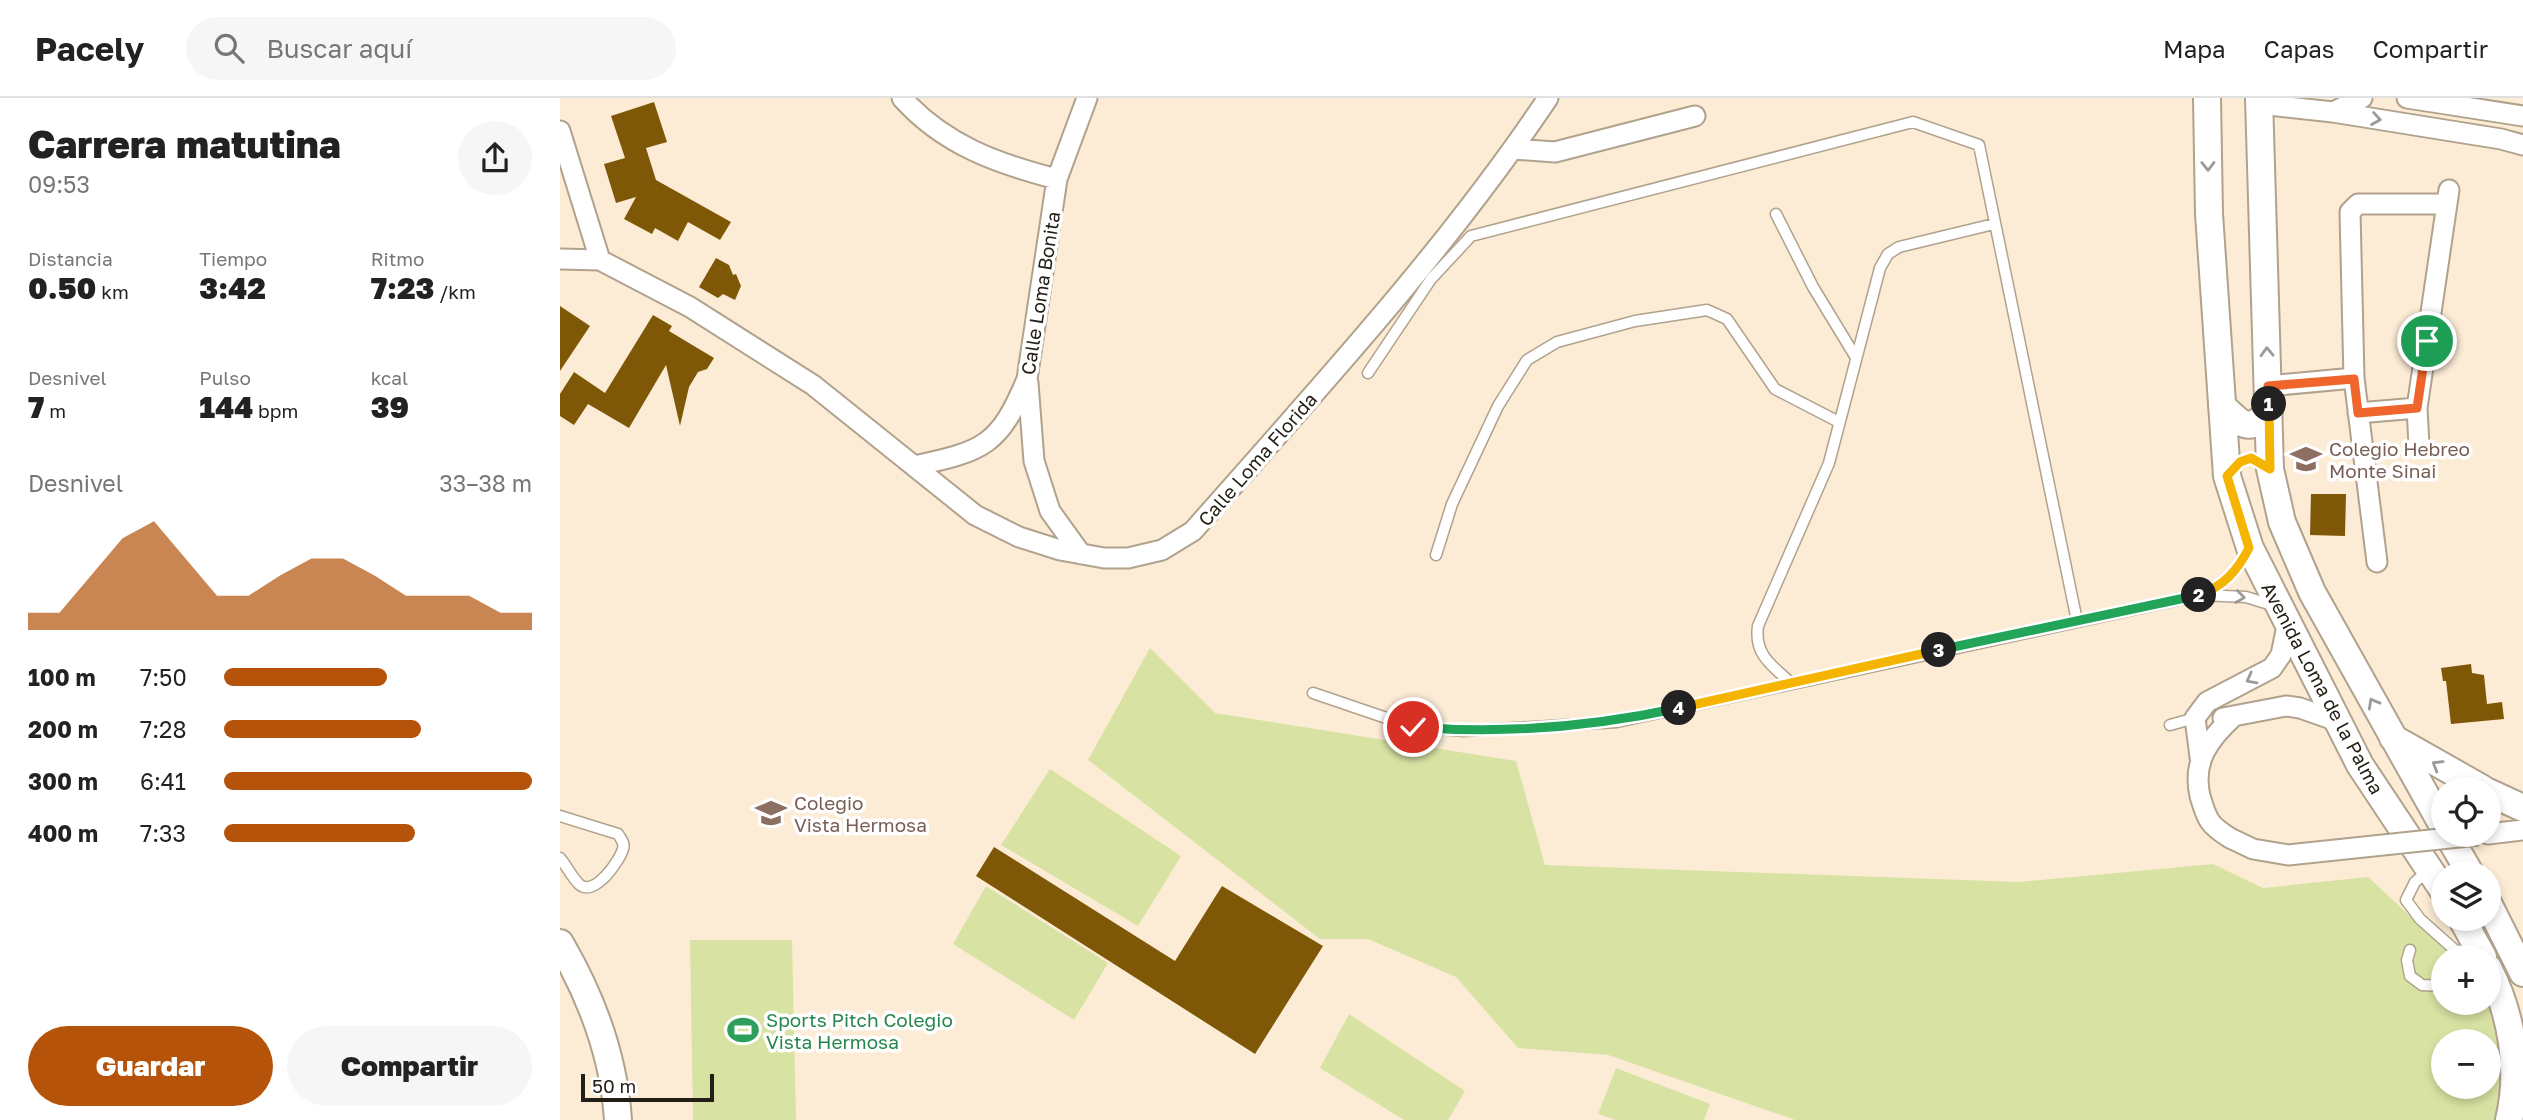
<!DOCTYPE html>
<html lang="es">
<head>
<meta charset="utf-8">
<style>
	body { margin:0; font-family:"Golos Text",sans-serif; background:#f6f6f6; color:#222; height:100vh; display:flex; flex-direction:column; font-size:26px; white-space:nowrap }
	* { box-sizing:border-box; margin:0 }
	p { font-size:23px; color:#767676 }
	.icon { flex:none; width:38px; height:38px; fill:none; stroke:currentColor; stroke-width:2; stroke-linecap:round; stroke-linejoin:round }
	.map { position:relative; flex:1; overflow:hidden }
	.details { display:flex; flex-direction:column; background:#fff; width:560px }
	.details>* { flex:none }
	.tools { position:absolute; left:1871px; top:679px; display:grid; gap:14px }
	.tools a { display:grid; place-items:center; width:70px; height:70px; border-radius:50%; background:#fff; box-shadow:0 4px 10px #0003; font-size:35px }
	.scale { position:absolute; left:21px; bottom:18px; width:133px; box-sizing:border-box; padding-left:7px; border:4px solid #241f16; border-top:0; font-size:19px; line-height:24px; white-space:nowrap; color:#241f16; -webkit-text-stroke:5px #fff; paint-order:stroke }
	.pin { position:absolute; display:grid; place-items:center; width:60px; height:60px; color:#fff; margin:-30px; border:4px solid #fff; border-radius:50%; box-shadow:0 2px 7px #0007 }
	.km { position:absolute; width:35px; height:35px; margin:-18px; border-radius:50%; background:#222; color:#fff; font-size:19px; line-height:35px; text-align:center }
	.round { display:grid; place-items:center; flex:none; width:74px; height:74px; border-radius:37px; background:#f6f6f6 }
	.summary { display:flex; align-items:center; justify-content:space-between; height:119px; padding:0 28px }
	h1 { font-size:38px; font-weight:800; line-height:52px }
	.figures { display:grid; grid-template-columns:repeat(3,1fr); gap:10px; height:119px; padding:7px 28px }
	.figures div { display:grid; align-content:center }
	.figures b { font-size:30px; font-weight:800 }
	.figures small { font-size:19px; font-weight:400 }
	.figures p { font-size:19px }
	.chart { height:196px; padding:14px 28px }
	.chart p { display:flex; justify-content:space-between }
	.chart svg { width:100%; height:126px; margin-top:7px; fill:#b45309; opacity:.7 }
	.action { display:flex; gap:14px; margin-top:auto; padding:14px 28px }
	.action a { flex:1; height:80px; border-radius:42px; background:#b45309; color:#fff; font-size:28px; font-weight:800; line-height:80px; text-align:center }
	.action a+a { background:#f6f6f6; color:#222 }
	ul { padding:0 28px; list-style:none; font-size:23px }
	li { display:grid; grid-template-columns:112px 84px 1fr; align-items:center; height:52px }
	li i { height:18px; border-radius:9px; background:#b45309 }
	header { display:flex; align-items:center; gap:42px; box-sizing:border-box; height:98px; padding:0 35px; background:#fff; border-bottom:2px solid #e0e0e0 }
	header strong { font-size:33px }
	nav { display:flex; gap:38px; margin-inline-start:auto; font-size:24px }
	.search { width:490px; height:63px; background:#f6f6f6; display:flex; align-items:center; gap:18px; box-sizing:border-box; padding:0 24px; border-radius:38px; color:#767676; font-size:26px }
	main { display:flex; flex:1; min-height:0 }
	.map>svg:first-child { display:block }
	.green { fill:#d8e3a3; fill-rule:evenodd }
	.building { fill:#7f5807 }
	.lines { fill:none; stroke-linecap:round; stroke-linejoin:round }
	.lane-casing { stroke:#b0a28c; stroke-width:13 }
	.street-casing { stroke:#b0a28c; stroke-width:23 }
	.secondary-casing { stroke:#b0a28c; stroke-width:30 }
	.lane { stroke:#fff; stroke-width:10 }
	.street { stroke:#fff; stroke-width:19 }
	.secondary { stroke:#fff; stroke-width:26 }
	.street-bridge-casing { stroke:#b0a28c; stroke-width:23; stroke-linecap:butt }
	.street-bridge { stroke:#fff; stroke-width:19 }
	.oneway { stroke:#9c9a96 }
	.split-1-casing { stroke:#fff; stroke-width:14 }
	.split-2-casing { stroke:#fff; stroke-width:14 }
	.split-3-casing { stroke:#fff; stroke-width:14 }
	.split-4-casing { stroke:#fff; stroke-width:14 }
	.split-5-casing { stroke:#fff; stroke-width:14 }
	.split-1 { stroke:#f0652b; stroke-width:9 }
	.split-2 { stroke:#f5b400; stroke-width:9 }
	.split-3 { stroke:#22a559; stroke-width:9 }
	.split-4 { stroke:#f5b400; stroke-width:9 }
	.split-5 { stroke:#22a559; stroke-width:9 }
	.labels { text-anchor:middle; dominant-baseline:central; stroke-width:7; stroke-linejoin:round; paint-order:stroke }
	.street-label { font-size:19px; fill:#241f16; stroke:#fff }
	.education-label { font-size:19px; fill:#785e54; stroke:#fff; text-anchor:start }
	.leisure-label { font-size:19px; fill:#27864d; stroke:#fff; text-anchor:start }
</style>
</head>
<body>
<header>
<strong>Pacely</strong>
<div class="search"><svg class="icon" aria-label="search" viewBox="0 0 24 24"><circle cx="10" cy="10" r="6"/><path d="M15 15l6 6"/></svg>Buscar aquí</div>
<nav><a>Mapa</a><a>Capas</a><a>Compartir</a></nav>
</header>
<main>
<section class="details">
<div class="summary"><div><h1>Carrera matutina</h1><p>09:53</p></div><a class="round"><svg class="icon" aria-label="share" viewBox="0 0 24 24"><path d="M12 15V3M7 8l5-5 5 5M5 13v7h14v-7"/></svg></a></div>
<div class="figures">
<div><p>Distancia</p><b>0.50<small> km</small></b></div>
<div><p>Tiempo</p><b>3:42</b></div>
<div><p>Ritmo</p><b>7:23<small> /km</small></b></div>
</div>
<div class="figures">
<div><p>Desnivel</p><b>7<small> m</small></b></div>
<div><p>Pulso</p><b>144<small> bpm</small></b></div>
<div><p>kcal</p><b>39</b></div>
</div>
<div class="chart"><p><span>Desnivel</span>33–38 m</p>
<svg viewBox="0 0 160 44" preserveAspectRatio="none"><path d="M0 44V38L10 38L20 25L30 12L40 6L50 19L60 32L70 32L80 25L90 19L100 19L110 25L120 32L130 32L140 32L150 38L160 38V44z"/></svg>
</div>
<ul>
<li><b>100 m</b>7:50<i style="width:53%"></i></li>
<li><b>200 m</b>7:28<i style="width:64%"></i></li>
<li><b>300 m</b>6:41<i style="width:100%"></i></li>
<li><b>400 m</b>7:33<i style="width:62%"></i></li>
</ul>
<div class="action"><a>Guardar</a><a>Compartir</a></div>
</section>
<div class="map">
<svg width="1963" height="1022" viewBox="0 0 1963 1022">
	<rect width="100%" height="100%" fill="#fcecd6"/>
	<path class="green" d="M590,550L655,615L956,663L985,767L1458,784L1653,766L1703,790L1808,779L1894,859H1883V905H1928L1929,898L1963,936V1022H1235L1048,957L958,950L896,879L808,841H760L528,662ZM1883,943H1928V989H1883Z
		M490,671L621,758L578,828L441,747Z
		M426,788L548,865L514,922L393,846Z
		M130,842H232L236,1022H133Z
		M789,916L905,993L888,1022H844L760,970Z
		M1056,970L1150,1006L1144,1022H1056L1038,1016Z"/>
	<path class="building" d="M94,4L107,44L86,50L96,82L171,124L160,142L128,124L118,143L95,130L92,136L64,121L76,99L56,105L44,66L65,60L51,18Z
		M156,160L169,167L173,177L176,176L181,188L175,202L163,196L158,200L139,189Z
		M0,208L30,228L0,273Z
		M93,217L112,228L109,233L154,260L147,271L138,274L129,289L120,328L106,267L69,330L28,306L14,327L0,318V296L14,274L45,295Z
		M1751,396H1786L1785,438L1750,437Z
		M1911,566L1912,575L1924,577L1927,606L1942,604L1944,621L1891,626L1886,583H1883L1881,570Z
		M434,749L615,863L662,788L763,848L695,956L416,778Z"/>
	<g class="lines">
		<defs>
			<path id="lane" d="M1216,116L1253,189L1295,258
				M808,275L871,181L911,138L1353,24L1419,47L1517,523
				M876,457L892,406L938,308L967,262L997,244L1075,223L1147,212L1167,221L1215,291L1279,324
				M1645,495C1666,484 1676,474 1688,453
				M1230,584C1211,567 1194,556 1198,528L1269,365L1320,170L1328,156L1339,149L1434,126
				M753,595L853,629L904,633L1057,624L1641,497L1686,499L1715,508
				M1610,627L1635,620
				M0,718L58,736C61,741 65,745 63,751C59,764 35,798 20,787C13,781 6,767 0,760
				M1869,772L1855,784L1846,802L1860,821L1896,853L1895,859
				M1850,852L1847,862L1850,878L1862,887L1883,888"/>
			<path id="street" d="M342,0C384,47 438,66 497,81
				M1847,0L1963,18
				M1700,6L1773,14L1941,41L1963,47
				M1773,14L1802,0
				M0,33L40,162
				M954,51L995,54L1135,18
				M0,161L40,162L130,209L253,287L415,417L459,439L500,452L544,460H568L602,452L633,433C756,293 884,155 988,0
				M468,285L474,363L490,413L521,456
				M1708,288L1794,280
				M1798,315L1857,310
				M1859,347L1857,310L1889,92
				M354,368C424,353 439,348 467,281L497,81L527,0
				M1817,464L1794,280L1790,114L1798,106H1887
				M1663,620L1726,608L1740,610L1777,623
				M1640,659L1635,620L1647,604L1712,570L1721,557L1727,528
				M1928,736L1963,732
				M1670,740C1649,727 1647,722 1640,698C1632,663 1649,641 1674,618"/>
			<path id="secondary" d="M1647,0L1649,116L1667,378L1690,450L1800,667L1883,792
				M1699,0L1710,371L1722,424L1752,494L1883,728
				M1662,308C1682,326 1688,337 1709,313
				M1833,640L1923,691
				M1928,694L1963,710
				M1888,737L1910,775
				M1928,805L1963,875
				M1902,821L1923,859
				M0,845C32,900 54,958 58,1022
				M1928,870C1952,916 1961,972 1949,1022"/>
		</defs>
		<use href="#lane" class="lane-casing"/>
		<use href="#street" class="street-casing"/>
		<use href="#secondary" class="secondary-casing"/>
		<use href="#lane" class="lane"/>
		<use href="#street" class="street"/>
		<use href="#secondary" class="secondary"/>
		<defs>
			<path id="street-bridge" d="M1670,740L1693,751L1728,757L1918,737"/>
		</defs>
		<use href="#street-bridge" class="street-bridge-casing"/>
		<use href="#street-bridge" class="street-bridge"/>
	</g>
	<defs><path id="oneway-chevron" d="M-2-3.5L2.5 0L-2 3.5" fill="none" stroke-width="1.6" stroke-linecap="round" stroke-linejoin="round" transform="scale(1.75)"/></defs>
	<g class="oneway">
		<use href="#oneway-chevron" transform="translate(1816 21) rotate(9)"/>
		<use href="#oneway-chevron" transform="translate(1648 68) rotate(89)"/>
		<use href="#oneway-chevron" transform="translate(1707 254) rotate(-92)"/>
		<use href="#oneway-chevron" transform="translate(1680 499) rotate(8)"/>
		<use href="#oneway-chevron" transform="translate(1691 581) rotate(152)"/>
		<use href="#oneway-chevron" transform="translate(1813 605) rotate(-119)"/>
		<use href="#oneway-chevron" transform="translate(1877 667) rotate(-149)"/>
	</g>
	<g class="lines">
		<defs>
			<path id="split-1" d="M1709,306L1708,288L1794,281L1798,315L1857,310L1867,243"/>
			<path id="split-2" d="M1639,497C1664,488 1677,473 1689,450L1667,378L1680,364L1691,360L1710,371L1709,306"/>
			<path id="split-3" d="M1379,552L1639,497"/>
			<path id="split-4" d="M1119,610L1379,552"/>
			<path id="split-5" d="M853,629C942,636 1032,629 1119,610"/>
		</defs>
		<use href="#split-1" class="split-1-casing"/>
		<use href="#split-2" class="split-2-casing"/>
		<use href="#split-3" class="split-3-casing"/>
		<use href="#split-4" class="split-4-casing"/>
		<use href="#split-5" class="split-5-casing"/>
		<use href="#split-1" class="split-1"/>
		<use href="#split-2" class="split-2"/>
		<use href="#split-3" class="split-3"/>
		<use href="#split-4" class="split-4"/>
		<use href="#split-5" class="split-5"/>
	</g>
	<defs>
		<symbol id="school-bare" viewBox="-9 -9 18 18"><path d="M0-5L7-2L0 1L-7-2ZM-4 1L0 2.5L4 1V4Q0 6-4 4Z" fill="#8d6e63" stroke="#fff" stroke-width="2.5" paint-order="stroke"/></symbol>
		<symbol id="stadium-bare" viewBox="-9 -9 18 18"><path d="M0-5a6.5 5 0 1 0 0 10a6.5 5 0 1 0 0-10ZM-3.5-1.8h7v3.6h-7Z" fill="#2e9e5b" stroke="#fff" stroke-width="2.5" paint-order="stroke"/></symbol>
	</defs>
	<g fill-rule="evenodd">
		<use href="#school-bare" x="1724" y="339" width="44" height="44"/>
		<use href="#school-bare" x="189" y="693" width="44" height="44"/>
		<use href="#stadium-bare" x="161" y="910" width="44" height="44"/>
	</g>
	<g class="labels">
		<g class="street-label">
			<text transform="translate(480 195) rotate(-81)">Calle Loma Bonita</text>
			<text transform="translate(697 361) rotate(-49)">Calle Loma Florida</text>
			<text transform="translate(1763 590) rotate(62)">Avenida Loma de la Palma</text>
		</g>
		<g class="education-label">
			<text x="1769" y="350">Colegio Hebreo<tspan x="1769" dy="22">Monte Sinai</tspan></text>
			<text x="234" y="704">Colegio<tspan x="234" dy="22">Vista Hermosa</tspan></text>
		</g>
		<g class="leisure-label">
			<text x="206" y="921">Sports Pitch Colegio<tspan x="206" dy="22">Vista Hermosa</tspan></text>
		</g>
	</g>
</svg>
<div class="tools">
<a><svg class="icon" aria-label="locate" viewBox="0 0 24 24"><circle cx="12" cy="12" r="6"/><path d="M12 2v4M12 18v4M2 12h4M18 12h4"/></svg></a>
<a><svg class="icon" aria-label="layers" viewBox="0 0 24 24"><path d="M12 4l9 5-9 5-9-5zM3 14l9 5 9-5"/></svg></a>
<a>+</a>
<a>−</a>
</div>
<div class="scale">50 m</div>
<div class="pin" style="left:1867px;top:243px;background:#1e9e55"><svg class="icon" aria-label="arrive" viewBox="0 0 24 24"><path d="M6 21V4h12l-3 4 3 4H6"/></svg></div>
<div class="pin" style="left:853px;top:629px;background:#d93025"><svg class="icon" aria-label="check" viewBox="0 0 24 24"><path d="M5 12l5 5 9-10"/></svg></div>
<b class="km" style="left:1709px;top:306px">1</b>
<b class="km" style="left:1639px;top:497px">2</b>
<b class="km" style="left:1379px;top:552px">3</b>
<b class="km" style="left:1119px;top:610px">4</b>
</div>
</main>
</body>
</html>
